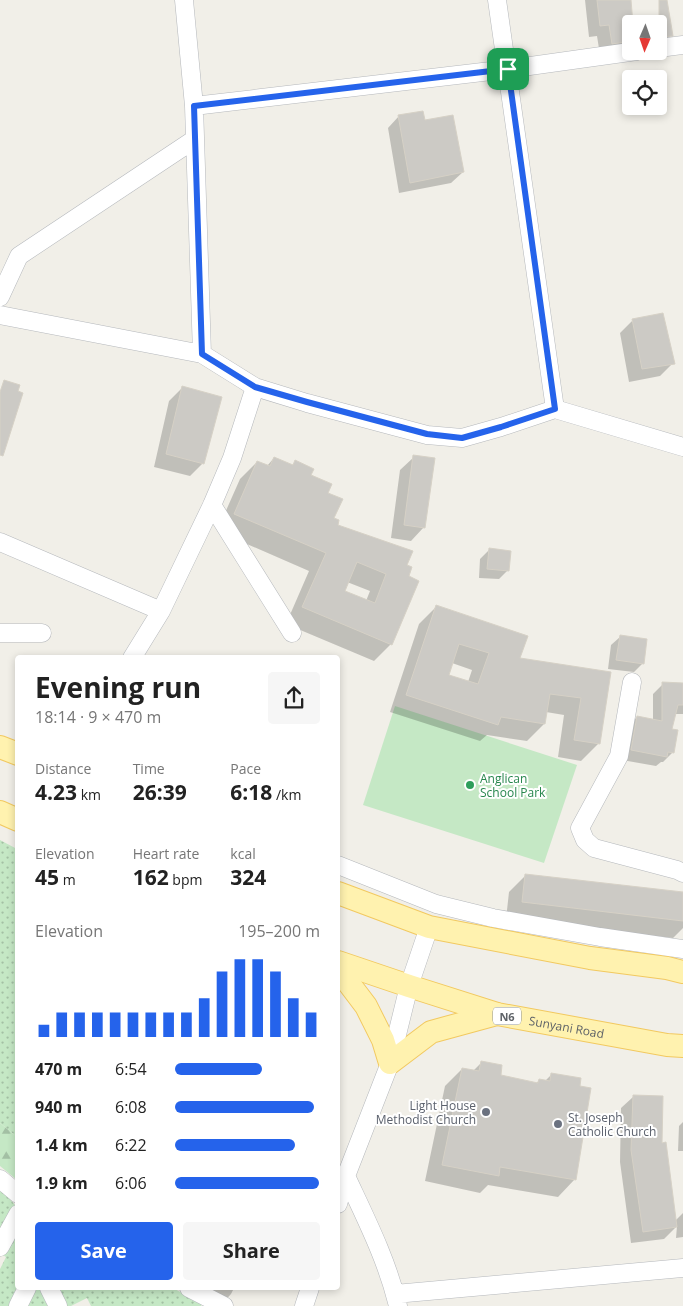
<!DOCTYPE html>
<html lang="en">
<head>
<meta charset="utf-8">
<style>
	body { margin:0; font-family:"Open Sans",sans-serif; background:#f6f6f6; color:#222; height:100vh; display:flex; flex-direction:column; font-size:19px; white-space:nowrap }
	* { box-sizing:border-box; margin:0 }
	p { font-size:16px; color:#767676 }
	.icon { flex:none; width:28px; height:28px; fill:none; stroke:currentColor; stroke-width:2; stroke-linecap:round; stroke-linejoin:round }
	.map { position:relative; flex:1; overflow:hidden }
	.drawer { position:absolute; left:15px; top:655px; width:325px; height:635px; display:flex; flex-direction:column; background:#fff; border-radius:5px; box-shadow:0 2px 8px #0003 }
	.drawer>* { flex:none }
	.needle { width:32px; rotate:182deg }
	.fabs { position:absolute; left:622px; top:15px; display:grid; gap:10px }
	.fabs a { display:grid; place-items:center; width:45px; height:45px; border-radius:5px; background:#fff; box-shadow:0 2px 8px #0003; font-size:25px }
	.pin { position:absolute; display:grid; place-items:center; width:42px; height:42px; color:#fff; margin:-21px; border-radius:10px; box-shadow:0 2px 8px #0006 }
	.round { display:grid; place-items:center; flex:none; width:52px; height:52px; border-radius:5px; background:#f6f6f6 }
	.summary { display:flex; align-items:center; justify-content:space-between; height:85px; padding:0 20px }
	h1 { font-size:28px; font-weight:700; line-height:38px }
	.figures { display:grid; grid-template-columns:repeat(3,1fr); gap:8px; height:85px; padding:5px 20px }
	.figures div { display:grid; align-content:center }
	.figures b { font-size:21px; font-weight:700 }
	.figures small { font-size:14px; font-weight:400 }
	.figures p { font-size:14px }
	.chart { height:140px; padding:10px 20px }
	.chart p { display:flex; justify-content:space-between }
	.chart svg { width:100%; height:90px; margin-top:5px; stroke:#2563eb; stroke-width:6 }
	.cta { display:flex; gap:10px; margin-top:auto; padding:10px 20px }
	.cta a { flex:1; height:58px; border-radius:5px; background:#2563eb; color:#fff; font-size:20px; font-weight:700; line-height:58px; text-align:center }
	.cta a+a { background:#f6f6f6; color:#222 }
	ul { padding:0 20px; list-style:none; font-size:16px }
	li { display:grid; grid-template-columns:80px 60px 1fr; align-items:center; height:38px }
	li i { height:12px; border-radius:6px; background:#2563eb }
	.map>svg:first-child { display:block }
	.grass { fill:url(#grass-dots) }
	.forest { fill:url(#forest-firs) }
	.pitch { fill:#c5e8c5 }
	.shadow { fill:#0003; fill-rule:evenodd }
	.building { fill:#cccac5; stroke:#d6d1c6; fill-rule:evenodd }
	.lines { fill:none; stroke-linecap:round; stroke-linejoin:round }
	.minor-casing { stroke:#b5b8bc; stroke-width:19 }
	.major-casing { stroke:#f2c960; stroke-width:24 }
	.minor { stroke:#fff; stroke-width:18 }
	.major { stroke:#fff2af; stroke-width:22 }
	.route-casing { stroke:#fff; stroke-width:10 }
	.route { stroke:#2563eb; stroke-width:6 }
	.leisure-dot { fill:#2e9e5b; stroke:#fff; stroke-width:2 }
	.worship-dot { fill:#6b7280; stroke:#fff; stroke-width:2 }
	.labels { text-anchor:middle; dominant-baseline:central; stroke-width:4; stroke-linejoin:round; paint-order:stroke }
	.shield { fill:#fff; stroke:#8f9295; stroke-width:1 }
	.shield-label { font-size:11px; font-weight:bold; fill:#5f6368 }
	.leisure-label { font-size:12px; fill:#27864d; stroke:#fff; text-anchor:start }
	.street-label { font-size:12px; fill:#5f6368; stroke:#fff }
	.worship-label { font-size:12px; fill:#5b616d; stroke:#fff; text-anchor:end }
</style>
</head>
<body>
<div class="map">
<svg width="683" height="1306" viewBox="0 0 683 1306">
	<defs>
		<pattern id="grass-dots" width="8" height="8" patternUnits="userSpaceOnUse" patternTransform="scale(1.25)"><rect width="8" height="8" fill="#c5e8c5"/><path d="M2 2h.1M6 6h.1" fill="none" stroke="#a3c0a4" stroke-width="1.8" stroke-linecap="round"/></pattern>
		<pattern id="forest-firs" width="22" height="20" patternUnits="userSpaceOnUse" patternTransform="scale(1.25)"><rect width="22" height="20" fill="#c5e8c5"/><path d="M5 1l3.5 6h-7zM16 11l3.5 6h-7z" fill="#a3c0a4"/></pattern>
	</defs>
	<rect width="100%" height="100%" fill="#f1efe8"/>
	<path class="grass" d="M0,840L17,849V1137L0,1123Z
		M0,1191L9,1198L15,1205L14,1212L0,1230Z
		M17,1227L18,1288H54L49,1306H0V1269L6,1257L3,1255Z
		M55,1288H173L202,1304L201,1306H91L87,1298L71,1306H66Z"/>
	<path class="forest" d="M0,1123L17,1137V1180L0,1166Z"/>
	<path class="pitch" d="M395,706L577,765L544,863L363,805Z"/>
	<path class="shadow" d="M585,0H629L631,24V51L600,55L597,36L589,37Z
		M669,22L671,35L659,47V24H655Z
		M399,116L424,122L463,172L451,183L399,193L388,128Z
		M633,320L673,363L660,376L629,382L620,333Z
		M182,388L203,463L190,476L154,467L169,401Z
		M414,457L424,527L411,541L391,538L400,470Z
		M274,458L291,466L296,462L327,493L332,519L336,526L405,566L391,644L374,661L286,624L309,571L217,531L240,479L257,462L267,466ZM347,582L370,591L366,601L343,591Z
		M489,550L508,570L499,579L479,578L480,559Z
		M436,607L519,659L609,673L598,744L581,761L558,757L564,715L546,712L544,724L527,741L487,735L480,741L390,712L419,624ZM452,663L472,670L468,682L448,675Z
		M620,637L643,663L634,672L608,669L611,645Z
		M663,684H683V714H674L671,730L673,752L663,762H661L656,766L622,760L627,727L637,717L653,720V694Z
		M526,875L683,893V928L673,938L506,919L509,892Z
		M482,1062L499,1076L536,1084L539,1080L545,1081L552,1074L575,1179L558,1197L488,1185L480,1193L425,1181L445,1086L462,1069L473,1071Z
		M633,1097L661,1144L675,1221L683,1213V1237L676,1238L677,1226L664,1239L631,1243L620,1162L621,1108Z
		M683,1122V1151H678L679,1126Z
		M204,1288H234L231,1294L220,1306Z"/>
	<path class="building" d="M597,0H631L633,24H631V41L612,44L609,25L600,26Z
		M659,0H667L673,36L659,37Z
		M423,111L425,120L453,115L464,172L410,183L398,115Z
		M663,313L675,364L642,369L632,319Z
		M4,380L20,385L18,391L23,393L3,456L0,455V392Z
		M182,386L222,397L204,464L166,454Z
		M413,455L435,458L425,528L404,525Z
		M274,457L293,465L295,460L314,469L311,475L332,484L328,493L343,499L334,518L339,520L338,525L413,551L407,565L412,567L409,576L419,581L392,645L302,607L326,553L234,514L257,461L270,466ZM357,562L386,574L375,603L345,591Z
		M489,548L511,551L509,571L487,569Z
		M436,605L528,636L520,658L611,672L600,744L574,740L581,698L550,694L545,724L501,717L498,725L406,695ZM459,644L489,653L478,684L449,675Z
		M620,635L647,639L644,664L616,660Z
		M662,682L683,683V705H678L672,729L678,730L674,753L668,752L667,757L631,750L637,716L662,721Z
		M525,874L683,892V921L522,902Z
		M481,1061L502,1065L501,1075L538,1083L539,1079L550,1081L551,1073L581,1078L580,1086L591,1088L576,1180L500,1167L499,1176L442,1165L462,1068L479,1071Z
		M633,1095L663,1096L662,1143L666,1142L677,1227L643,1232L631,1150Z"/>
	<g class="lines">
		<defs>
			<path id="minor" d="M184,0L194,106L202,354
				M497,0L555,409
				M659,48L683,45
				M194,106L508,69L637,51
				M0,297L19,256L195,139
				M0,315L202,354L255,387L307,403L427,435L462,438L501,427L555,409L683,447
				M212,505L292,633
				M0,542L161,611
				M0,633H42
				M132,658L161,611L212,505L232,458L255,387
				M632,682L619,756L580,828L585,840L594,848L677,870L683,873
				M338,865L436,904L493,918L600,937L683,949
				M346,1176C366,1219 387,1260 398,1306
				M0,1179L18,1194
				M338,1204L346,1176L390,1063L409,986L429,927
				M0,1247L18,1214
				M49,1288L58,1306
				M189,1288L224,1306
				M395,1294L683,1268
				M18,1306L27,1288
				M304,1306L310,1288"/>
			<g id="major">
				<path d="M0,747L18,754"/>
				<path d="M0,812L18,820"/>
				<path d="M338,893L429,927L590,958L667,968L683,972"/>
				<path id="s1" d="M338,962L409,986L497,1014L667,1045L683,1046"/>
				<path d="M338,969L366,1006L383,1040L390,1063L431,1032L497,1014"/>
			</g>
		</defs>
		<use href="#minor" class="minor-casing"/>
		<use href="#major" class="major-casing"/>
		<use href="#minor" class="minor"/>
		<use href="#major" class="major"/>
	</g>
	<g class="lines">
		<defs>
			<path id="route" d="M508,69L555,409L501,427L462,438L427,434L307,402L255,387L202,354L194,106Z"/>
		</defs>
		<use href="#route" class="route-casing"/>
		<use href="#route" class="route"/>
	</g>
	<circle class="leisure-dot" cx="470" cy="785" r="5"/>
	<g class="worship-dot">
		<circle cx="486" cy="1112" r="5"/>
		<circle cx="558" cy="1124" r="5"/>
	</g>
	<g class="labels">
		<rect class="shield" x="493" y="1007.5" width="28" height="17" rx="4"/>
		<g class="shield-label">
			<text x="507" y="1016">N6</text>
		</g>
		<g class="leisure-label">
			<text x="480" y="778">Anglican<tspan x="480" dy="14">School Park</tspan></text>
		</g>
		<g class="street-label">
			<text stroke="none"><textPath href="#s1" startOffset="238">Sunyani Road</textPath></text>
		</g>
		<g class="worship-label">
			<text x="476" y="1105">Light House<tspan x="476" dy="14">Methodist Church</tspan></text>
			<text x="568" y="1117" text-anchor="start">St. Joseph<tspan x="568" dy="14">Catholic Church</tspan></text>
		</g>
	</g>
</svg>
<div class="fabs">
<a><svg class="needle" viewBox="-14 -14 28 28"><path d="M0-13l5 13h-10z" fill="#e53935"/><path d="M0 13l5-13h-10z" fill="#767676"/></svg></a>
<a><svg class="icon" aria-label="locate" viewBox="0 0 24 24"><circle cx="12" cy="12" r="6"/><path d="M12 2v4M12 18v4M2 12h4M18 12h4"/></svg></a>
</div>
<div class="pin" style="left:508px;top:69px;background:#1e9e55"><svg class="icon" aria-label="arrive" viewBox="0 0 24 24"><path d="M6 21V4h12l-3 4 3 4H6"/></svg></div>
<section class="drawer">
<div class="summary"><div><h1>Evening run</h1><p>18:14 · 9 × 470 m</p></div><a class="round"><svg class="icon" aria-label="share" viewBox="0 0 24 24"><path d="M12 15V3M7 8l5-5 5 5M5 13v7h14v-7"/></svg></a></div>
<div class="figures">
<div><p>Distance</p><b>4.23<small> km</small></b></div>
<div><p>Time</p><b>26:39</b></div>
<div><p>Pace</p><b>6:18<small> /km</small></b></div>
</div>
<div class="figures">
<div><p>Elevation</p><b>45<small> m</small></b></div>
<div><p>Heart rate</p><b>162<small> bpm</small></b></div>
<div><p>kcal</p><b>324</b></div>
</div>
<div class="chart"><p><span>Elevation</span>195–200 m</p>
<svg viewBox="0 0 160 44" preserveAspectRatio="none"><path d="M5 44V38M15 44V32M25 44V32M35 44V32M45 44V32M55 44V32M65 44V32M75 44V32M85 44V32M95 44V25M105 44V12M115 44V6M125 44V6M135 44V12M145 44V25M155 44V32"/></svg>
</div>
<ul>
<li><b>470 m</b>6:54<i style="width:60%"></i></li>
<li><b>940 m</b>6:08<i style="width:96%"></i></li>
<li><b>1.4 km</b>6:22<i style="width:83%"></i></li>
<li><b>1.9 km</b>6:06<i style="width:99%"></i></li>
</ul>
<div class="cta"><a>Save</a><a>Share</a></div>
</section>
</div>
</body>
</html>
